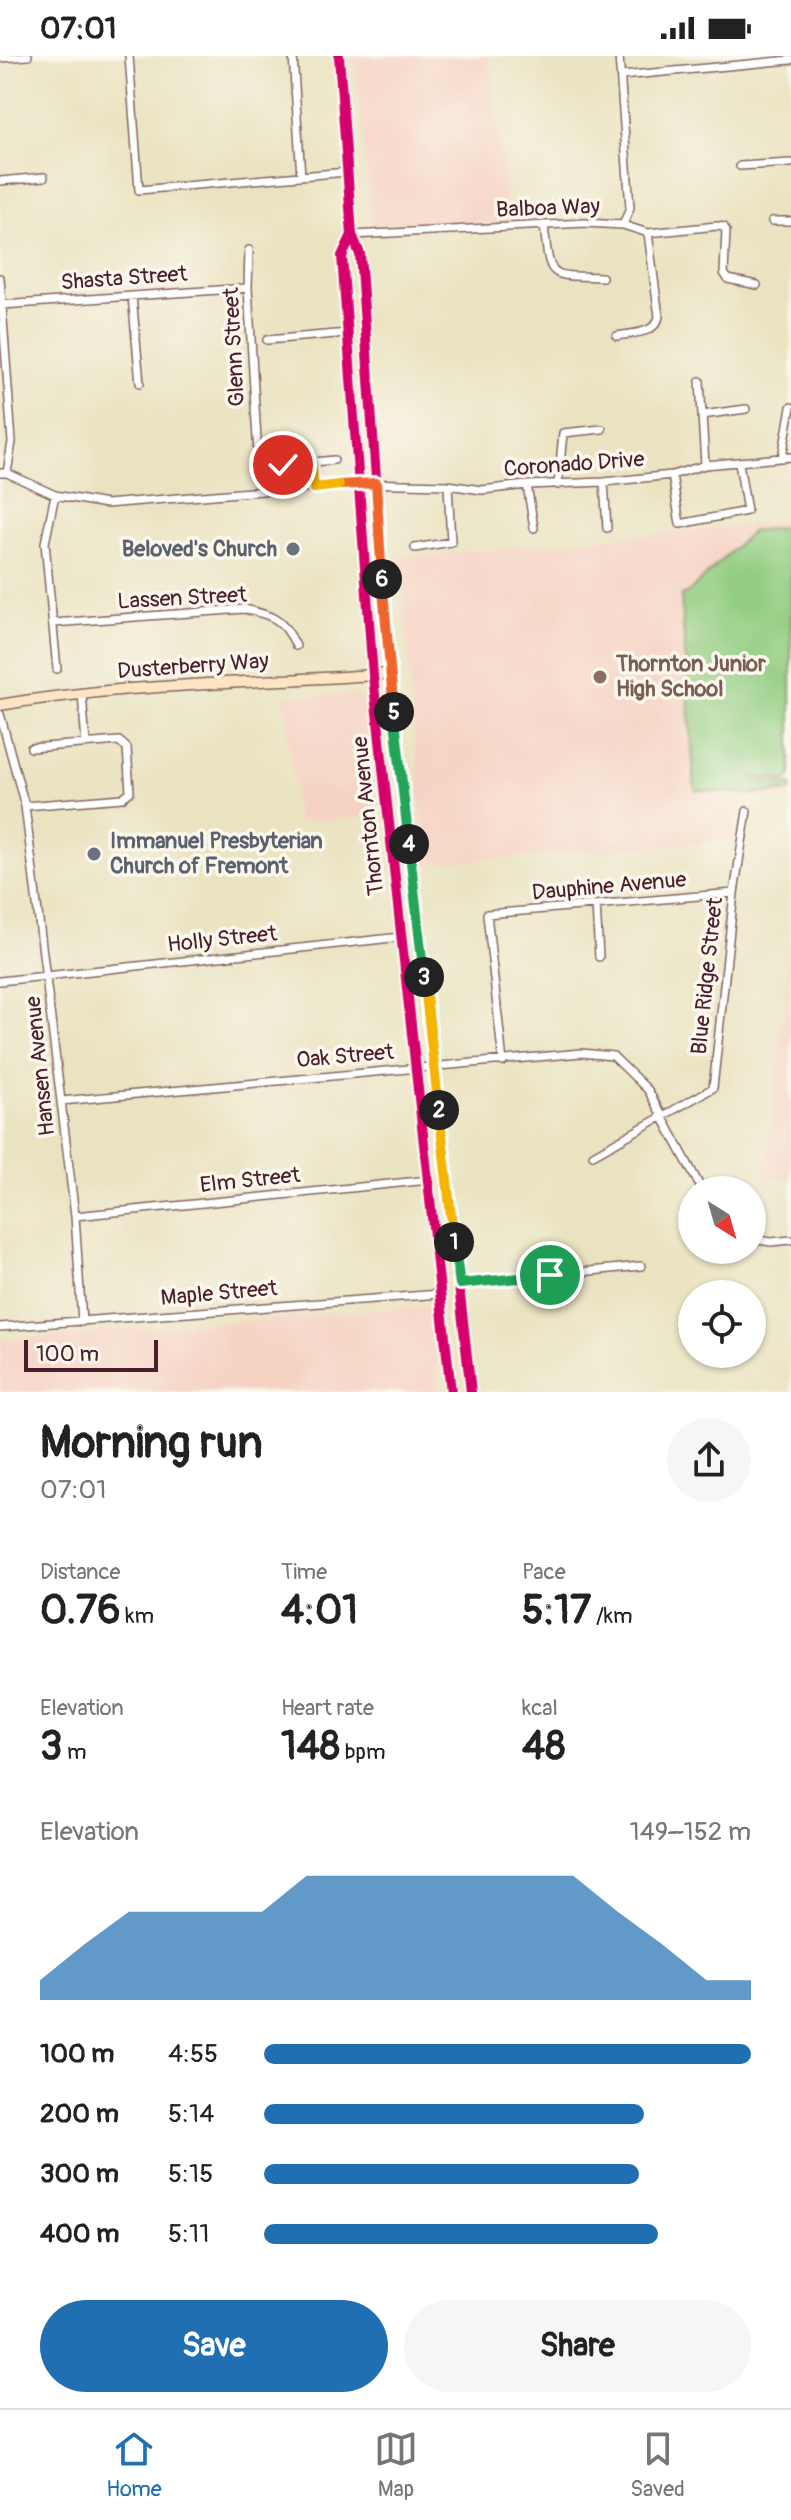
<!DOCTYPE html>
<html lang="en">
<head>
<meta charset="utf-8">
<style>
	body { margin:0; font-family:Pangolin,sans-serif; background:#f6f6f6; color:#222; height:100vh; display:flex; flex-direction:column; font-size:30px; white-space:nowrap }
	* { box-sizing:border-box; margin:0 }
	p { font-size:26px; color:#767676 }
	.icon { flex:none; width:44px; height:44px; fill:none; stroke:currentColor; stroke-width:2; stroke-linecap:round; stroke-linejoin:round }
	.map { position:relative; height:1336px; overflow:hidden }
	.panel { display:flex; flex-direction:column; background:#fff; flex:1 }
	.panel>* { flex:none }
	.needle { width:52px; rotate:143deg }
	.buttons { position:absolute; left:678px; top:1120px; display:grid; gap:16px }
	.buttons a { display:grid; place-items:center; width:88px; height:88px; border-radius:50%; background:#fff; box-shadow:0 2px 6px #0004; font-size:40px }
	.scale { position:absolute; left:24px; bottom:20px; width:134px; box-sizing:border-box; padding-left:8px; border:4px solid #4a1f2b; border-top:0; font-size:22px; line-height:28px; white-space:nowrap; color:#4a1f2b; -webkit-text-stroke:6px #fbf7ec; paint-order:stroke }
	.pin { position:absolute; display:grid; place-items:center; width:68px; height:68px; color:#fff; margin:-34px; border:4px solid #fff; border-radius:50%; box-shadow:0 2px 8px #0007 }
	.km { position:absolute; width:40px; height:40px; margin:-20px; border-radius:50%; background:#222; color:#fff; font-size:22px; line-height:40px; text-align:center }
	.round { display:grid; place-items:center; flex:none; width:84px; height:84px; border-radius:42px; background:#f6f6f6 }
	.summary { display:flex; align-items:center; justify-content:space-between; height:136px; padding:0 40px }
	h1 { font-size:44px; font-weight:700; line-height:60px }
	.figures { display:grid; grid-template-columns:repeat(3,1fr); gap:12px; height:136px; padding:8px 40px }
	.figures div { display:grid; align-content:center }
	.figures b { font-size:40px; font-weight:700 }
	.figures small { font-size:22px; font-weight:400 }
	.figures p { font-size:22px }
	.chart { height:224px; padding:16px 40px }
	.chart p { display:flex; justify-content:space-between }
	.chart svg { width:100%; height:144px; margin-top:8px; fill:#1f6fb2; opacity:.7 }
	.action { display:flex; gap:16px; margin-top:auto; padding:16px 40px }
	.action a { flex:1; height:92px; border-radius:48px; background:#1f6fb2; color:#fff; font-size:32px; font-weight:700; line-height:92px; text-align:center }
	.action a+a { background:#f6f6f6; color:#222 }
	ul { padding:0 40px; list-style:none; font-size:26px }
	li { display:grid; grid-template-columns:128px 96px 1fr; align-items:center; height:60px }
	li i { height:20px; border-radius:10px; background:#1f6fb2 }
	.status { display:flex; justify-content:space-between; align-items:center; height:56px; padding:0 40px; background:#fff; direction:ltr }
	.status svg { height:22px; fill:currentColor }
	.tabs { display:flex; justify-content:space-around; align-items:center; height:112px; border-top:2px solid #e0e0e0; background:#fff; font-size:22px; color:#767676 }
	.tabs a { display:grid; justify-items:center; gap:4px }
	.tabs .active { color:#1f6fb2 }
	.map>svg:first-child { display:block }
	.built { fill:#f5d2c2 }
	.green { fill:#92cd81; stroke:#6e7656; stroke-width:2 }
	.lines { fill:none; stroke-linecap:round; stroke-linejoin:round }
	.minor-casing { stroke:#826460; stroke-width:10 }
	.secondary-casing { stroke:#826460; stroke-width:13 }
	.primary-casing { stroke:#826460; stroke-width:14 }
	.minor { stroke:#fff; stroke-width:7 }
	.secondary { stroke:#fde5c4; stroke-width:10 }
	.primary { stroke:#f9bf6c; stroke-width:11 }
	.cycleway-casing { stroke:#fbf7ec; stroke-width:15 }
	.cycleway { stroke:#d6006c; stroke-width:10 }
	.split-1-casing { stroke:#fff; stroke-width:16 }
	.split-2-casing { stroke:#fff; stroke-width:16 }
	.split-3-casing { stroke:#fff; stroke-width:16 }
	.split-4-casing { stroke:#fff; stroke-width:16 }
	.split-5-casing { stroke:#fff; stroke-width:16 }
	.split-6-casing { stroke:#fff; stroke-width:16 }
	.split-7-casing { stroke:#fff; stroke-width:16 }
	.split-8-casing { stroke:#fff; stroke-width:16 }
	.split-1 { stroke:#22a559; stroke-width:10 }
	.split-2 { stroke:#f5b400; stroke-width:10 }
	.split-3 { stroke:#f5b400; stroke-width:10 }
	.split-4 { stroke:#22a559; stroke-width:10 }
	.split-5 { stroke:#22a559; stroke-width:10 }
	.split-6 { stroke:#f0652b; stroke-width:10 }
	.split-7 { stroke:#f0652b; stroke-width:10 }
	.split-8 { stroke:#f5b400; stroke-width:10 }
	.worship-dot { fill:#6b7280; stroke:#fbf7ec; stroke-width:3 }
	.education-dot { fill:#8d6e63; stroke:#fbf7ec; stroke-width:3 }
	.labels { text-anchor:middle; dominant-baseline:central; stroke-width:7; stroke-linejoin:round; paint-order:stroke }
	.street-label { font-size:22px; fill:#4a1f2b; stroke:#fbf7ec }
	.worship-label { font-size:22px; font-weight:bold; fill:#5b616d; stroke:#fbf7ec; text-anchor:end }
	.education-label { font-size:22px; font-weight:bold; fill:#785e54; stroke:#fbf7ec; text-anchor:start }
</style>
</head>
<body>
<div class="status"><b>07:01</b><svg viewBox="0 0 49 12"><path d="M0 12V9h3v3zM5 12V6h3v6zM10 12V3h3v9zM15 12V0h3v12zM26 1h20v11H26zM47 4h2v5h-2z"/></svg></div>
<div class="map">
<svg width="791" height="1336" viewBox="0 0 791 1336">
	<rect width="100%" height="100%" fill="#fbf7ec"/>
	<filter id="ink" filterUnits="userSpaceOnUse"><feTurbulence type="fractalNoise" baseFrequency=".0125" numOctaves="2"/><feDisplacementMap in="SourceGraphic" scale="16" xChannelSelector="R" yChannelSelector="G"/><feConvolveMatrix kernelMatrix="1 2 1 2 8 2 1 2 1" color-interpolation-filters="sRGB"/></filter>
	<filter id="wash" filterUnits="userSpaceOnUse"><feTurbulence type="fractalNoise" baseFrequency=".006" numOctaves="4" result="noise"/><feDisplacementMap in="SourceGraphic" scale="32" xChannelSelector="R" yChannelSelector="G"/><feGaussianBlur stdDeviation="1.8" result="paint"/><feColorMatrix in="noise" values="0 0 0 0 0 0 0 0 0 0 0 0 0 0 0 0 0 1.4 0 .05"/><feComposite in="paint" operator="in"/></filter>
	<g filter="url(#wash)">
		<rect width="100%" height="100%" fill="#eae3c1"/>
		<path class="built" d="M354,0H488L509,166L373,172Z
			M791,465V741L741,744L732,785L425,808L400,502Z
			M352,638L359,641L366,653L379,760L297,766L284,641Z
			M791,893V1122L764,1125Z
			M425,1250L434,1255L438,1336H0V1284Z"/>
		<path class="green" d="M791,471V721L786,725L753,721V725L791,729V735L751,738L695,734L681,540L688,537L752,475Z"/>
	</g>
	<g filter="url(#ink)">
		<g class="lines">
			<defs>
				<path id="minor" d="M129,0L139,134L347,116
					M293,0L301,120
					M619,0L630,152L623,169
					M0,2L28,0
					M621,20L791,4
					M740,110L791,107
					M0,125L44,121
					M772,165H791
					M544,169C550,225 548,219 602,221
					M352,179L585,167L623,169L648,177L717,170L724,171L726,175L724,217L728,223L757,229
					M249,194L248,232L260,434
					M0,222L12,386L7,417
					M132,240L140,327
					M2,249L248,232
					M617,280C632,277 655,278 659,261L648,177
					M267,284L348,277
					M700,325L705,409
					M702,359L746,353
					M782,402L791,351
					M311,406L314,432
					M283,409L334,404
					M0,417H7L55,439L106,448L359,427L448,429L482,434L527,429L604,426L672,419L705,409L791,401
					M672,419L680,468L747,455L739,407
					M604,426L607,472
					M527,429L534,472
					M558,429L563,377L602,373
					M55,439L45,487L57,613
					M415,492L451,486L448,429
					M53,567L244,553C272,559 284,563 296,590
					M82,638L86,687
					M0,658L25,750L75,1160L82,1266
					M25,750L122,742L130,736L127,692L119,685L31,692
					M596,849L599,901
					M0,925L401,881
					M503,1006L487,858L734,837
					M61,1045L581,997L613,1000L648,1034L702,1134
					M593,1099L713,1032L734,837L747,755
					M75,1160L429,1124
					M752,1183L771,1186L791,1184
					M460,1228L641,1210
					M0,1271L440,1238"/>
				<path id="secondary" d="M0,649C128,627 260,627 390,618"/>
				<path id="primary" d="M339,0L352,179L360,198L390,618L471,1336
					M352,179L342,200L373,620L451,1336"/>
			</defs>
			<use href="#minor" class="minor-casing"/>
			<use href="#secondary" class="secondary-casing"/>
			<use href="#primary" class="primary-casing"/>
			<use href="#minor" class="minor"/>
			<use href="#secondary" class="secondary"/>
			<use href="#primary" class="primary"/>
			<defs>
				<path id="cycleway" d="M339,0L352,179L360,198L390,618L471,1336
					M352,179L342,200L373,620L451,1336"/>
			</defs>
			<use href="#cycleway" class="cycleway-casing"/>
			<use href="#cycleway" class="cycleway"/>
		</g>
	</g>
	<g class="lines" filter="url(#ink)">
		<defs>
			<path id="split-1" d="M454,1186L460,1228L550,1219"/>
			<path id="split-2" d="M439,1054L454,1186"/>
			<path id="split-3" d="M424,921L439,1054"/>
			<path id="split-4" d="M409,788L424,921"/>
			<path id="split-5" d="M394,656L409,788"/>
			<path id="split-6" d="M382,523L394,656"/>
			<path id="split-7" d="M339,429L376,427L382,523"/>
			<path id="split-8" d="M283,409L311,406L314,432L339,429"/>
		</defs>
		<use href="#split-1" class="split-1-casing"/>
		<use href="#split-2" class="split-2-casing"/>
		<use href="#split-3" class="split-3-casing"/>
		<use href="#split-4" class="split-4-casing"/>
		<use href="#split-5" class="split-5-casing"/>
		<use href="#split-6" class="split-6-casing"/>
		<use href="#split-7" class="split-7-casing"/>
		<use href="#split-8" class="split-8-casing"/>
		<use href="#split-1" class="split-1"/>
		<use href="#split-2" class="split-2"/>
		<use href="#split-3" class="split-3"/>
		<use href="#split-4" class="split-4"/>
		<use href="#split-5" class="split-5"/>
		<use href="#split-6" class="split-6"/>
		<use href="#split-7" class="split-7"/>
		<use href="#split-8" class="split-8"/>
	</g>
	<g class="worship-dot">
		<circle cx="293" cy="493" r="8"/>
		<circle cx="94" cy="798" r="8"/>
	</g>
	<circle class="education-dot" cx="600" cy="621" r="8"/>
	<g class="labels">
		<g class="street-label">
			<text transform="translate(548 152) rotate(-2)">Balboa Way</text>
			<text transform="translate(124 222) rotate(-4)">Shasta Street</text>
			<text transform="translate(234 291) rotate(-93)">Glenn Street</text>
			<text transform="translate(574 408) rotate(-4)">Coronado Drive</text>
			<text transform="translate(182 542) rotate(-3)">Lassen Street</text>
			<text transform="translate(193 610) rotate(-4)">Dusterberry Way</text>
			<text transform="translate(368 760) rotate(-96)">Thornton Avenue</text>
			<text transform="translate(609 830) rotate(-5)">Dauphine Avenue</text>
			<text transform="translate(222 883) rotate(-6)">Holly Street</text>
			<text transform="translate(707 920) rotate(-84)">Blue Ridge Street</text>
			<text transform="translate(345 1000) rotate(-5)">Oak Street</text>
			<text transform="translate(40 1010) rotate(-96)">Hansen Avenue</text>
			<text transform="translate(250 1124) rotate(-6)">Elm Street</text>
			<text transform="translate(219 1237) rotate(-5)">Maple Street</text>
		</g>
		<g class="worship-label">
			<text x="277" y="493">Beloved's Church</text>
			<text x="110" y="785" text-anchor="start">Immanuel Presbyterian<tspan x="110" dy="25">Church of Fremont</tspan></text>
		</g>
		<g class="education-label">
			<text x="616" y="608">Thornton Junior<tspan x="616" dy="25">High School</tspan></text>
		</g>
	</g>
</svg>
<div class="buttons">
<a><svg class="needle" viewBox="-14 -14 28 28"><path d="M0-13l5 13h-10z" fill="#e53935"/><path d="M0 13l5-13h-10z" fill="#767676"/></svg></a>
<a><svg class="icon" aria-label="locate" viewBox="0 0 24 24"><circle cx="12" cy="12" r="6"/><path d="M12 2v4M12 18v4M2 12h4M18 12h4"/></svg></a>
</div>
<div class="scale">100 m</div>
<div class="pin" style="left:550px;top:1219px;background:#1e9e55"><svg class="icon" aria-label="arrive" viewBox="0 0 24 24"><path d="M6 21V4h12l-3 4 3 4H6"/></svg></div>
<div class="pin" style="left:283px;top:409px;background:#d93025"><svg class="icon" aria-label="check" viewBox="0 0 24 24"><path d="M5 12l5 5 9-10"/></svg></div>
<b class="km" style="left:454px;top:1186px">1</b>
<b class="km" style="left:439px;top:1054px">2</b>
<b class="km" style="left:424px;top:921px">3</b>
<b class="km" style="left:409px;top:788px">4</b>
<b class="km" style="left:394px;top:656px">5</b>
<b class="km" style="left:382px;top:523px">6</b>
</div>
<section class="panel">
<div class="summary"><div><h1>Morning run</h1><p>07:01</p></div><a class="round"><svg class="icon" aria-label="share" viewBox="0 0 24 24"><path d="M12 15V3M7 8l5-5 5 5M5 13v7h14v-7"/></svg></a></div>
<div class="figures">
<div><p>Distance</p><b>0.76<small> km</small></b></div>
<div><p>Time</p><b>4:01</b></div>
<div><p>Pace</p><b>5:17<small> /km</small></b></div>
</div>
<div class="figures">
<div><p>Elevation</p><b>3<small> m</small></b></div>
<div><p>Heart rate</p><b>148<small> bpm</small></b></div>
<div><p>kcal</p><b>48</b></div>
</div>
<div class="chart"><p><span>Elevation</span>149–152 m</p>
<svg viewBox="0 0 160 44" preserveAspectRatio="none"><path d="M0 44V38L10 27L20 17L30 17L40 17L50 17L60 6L70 6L80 6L90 6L100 6L110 6L120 6L130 17L140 27L150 38L160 38V44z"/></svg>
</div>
<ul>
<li><b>100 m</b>4:55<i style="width:100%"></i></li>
<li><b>200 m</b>5:14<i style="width:78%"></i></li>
<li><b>300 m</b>5:15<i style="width:77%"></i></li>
<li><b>400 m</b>5:11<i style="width:81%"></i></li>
</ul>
<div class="action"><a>Save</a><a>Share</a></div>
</section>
<nav class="tabs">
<a class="active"><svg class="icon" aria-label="home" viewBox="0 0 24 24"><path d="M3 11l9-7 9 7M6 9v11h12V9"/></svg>Home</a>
<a><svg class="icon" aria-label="map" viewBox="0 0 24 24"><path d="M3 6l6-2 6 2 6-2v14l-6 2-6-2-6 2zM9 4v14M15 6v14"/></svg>Map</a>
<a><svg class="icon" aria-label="saved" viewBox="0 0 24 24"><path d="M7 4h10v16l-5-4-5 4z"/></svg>Saved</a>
</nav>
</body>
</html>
